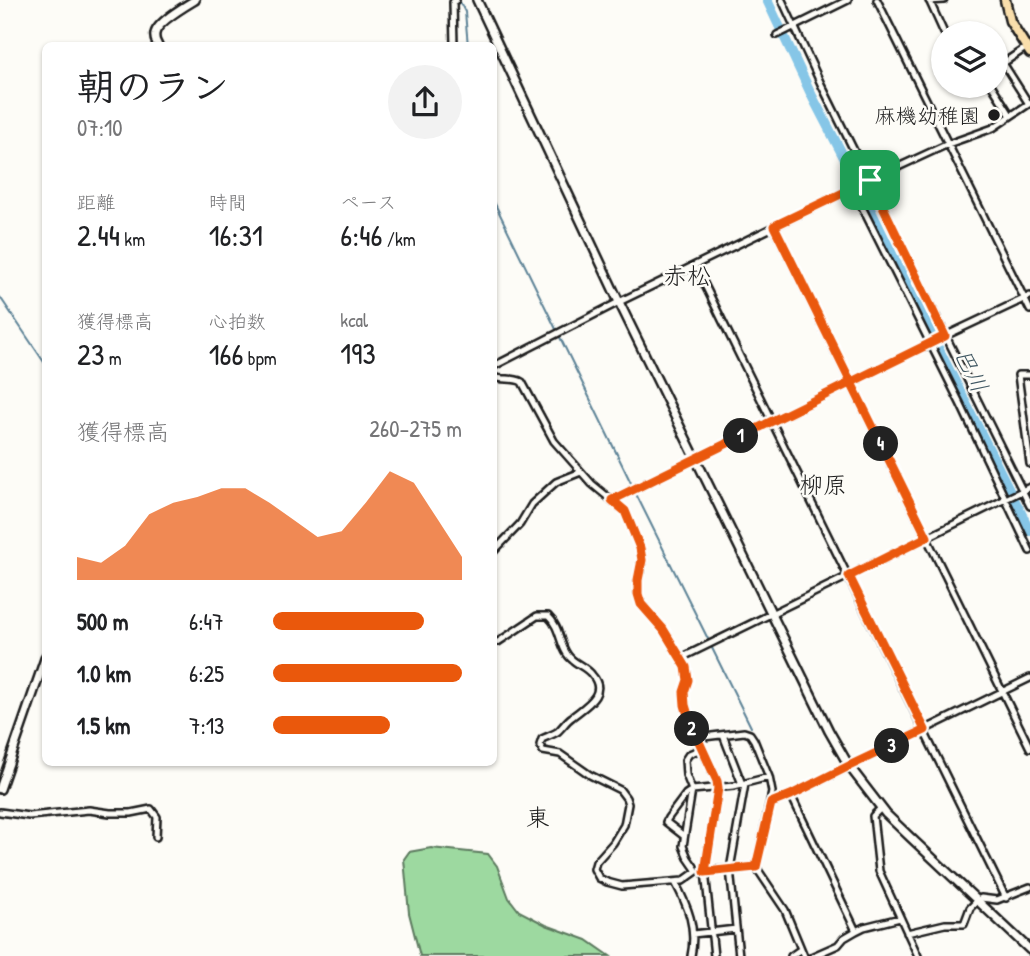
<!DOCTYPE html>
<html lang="ja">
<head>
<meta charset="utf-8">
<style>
	body { margin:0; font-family:"Patrick Hand","Klee One",sans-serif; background:#f2f2f2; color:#202124; height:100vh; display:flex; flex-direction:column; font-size:26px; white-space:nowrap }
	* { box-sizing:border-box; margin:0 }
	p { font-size:23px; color:#757577 }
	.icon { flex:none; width:38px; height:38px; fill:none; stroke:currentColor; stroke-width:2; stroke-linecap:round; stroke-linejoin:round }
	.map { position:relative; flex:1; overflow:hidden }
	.sheet { position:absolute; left:42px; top:42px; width:455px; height:724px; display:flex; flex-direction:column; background:#fff; border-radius:10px; box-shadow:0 2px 5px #0004 }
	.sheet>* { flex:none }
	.buttons { position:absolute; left:931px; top:21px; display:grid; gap:14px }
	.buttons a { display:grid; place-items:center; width:77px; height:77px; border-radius:50%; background:#fff; box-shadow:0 2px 5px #0004; font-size:35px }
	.pin { position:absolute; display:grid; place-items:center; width:60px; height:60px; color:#fff; margin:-30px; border-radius:14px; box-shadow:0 4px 10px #0006 }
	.km { position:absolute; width:35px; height:35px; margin:-18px; border-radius:50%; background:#222; color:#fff; font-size:19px; line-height:35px; text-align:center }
	.round { display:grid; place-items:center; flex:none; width:74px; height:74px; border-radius:37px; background:#f2f2f2 }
	.head { display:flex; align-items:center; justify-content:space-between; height:119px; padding:0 35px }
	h1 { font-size:38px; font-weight:600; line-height:52px }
	.stats { display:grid; grid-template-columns:repeat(3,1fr); gap:10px; height:119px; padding:7px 35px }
	.stats div { display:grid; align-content:center }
	.stats b { font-size:30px; font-weight:600 }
	.stats small { font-size:19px; font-weight:400 }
	.stats p { font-size:19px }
	.chart { height:196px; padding:14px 35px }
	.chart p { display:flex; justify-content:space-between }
	.chart svg { width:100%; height:126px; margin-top:7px; fill:#ea580c; opacity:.7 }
	ul { padding:0 35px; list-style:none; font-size:23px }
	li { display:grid; grid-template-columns:112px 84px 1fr; align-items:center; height:52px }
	li i { height:18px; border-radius:9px; background:#ea580c }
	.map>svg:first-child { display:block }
	.green { fill:#9dd9a0; stroke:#5c7a5e; stroke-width:2 }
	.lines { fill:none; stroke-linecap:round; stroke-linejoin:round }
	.stream { stroke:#5c8296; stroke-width:2 }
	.river { stroke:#86c6e7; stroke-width:10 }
	.street-casing { stroke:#1c1c1c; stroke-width:10 }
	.secondary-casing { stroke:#1c1c1c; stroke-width:12 }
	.primary-casing { stroke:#1c1c1c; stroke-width:13 }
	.street { stroke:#fdfcf7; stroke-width:5 }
	.secondary { stroke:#fdfcf7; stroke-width:7 }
	.primary { stroke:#f9deab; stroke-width:8 }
	.route-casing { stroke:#fff; stroke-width:14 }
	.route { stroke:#ea580c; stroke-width:9 }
	.poi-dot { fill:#1c1c1c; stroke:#fdfcf7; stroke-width:2.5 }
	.labels { text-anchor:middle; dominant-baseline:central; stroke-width:5; stroke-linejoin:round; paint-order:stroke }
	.poi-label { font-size:21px; fill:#1c1c1c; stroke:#fdfcf7; text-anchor:end }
	.water-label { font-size:23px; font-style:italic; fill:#415863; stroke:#fdfcf7 }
	.quarter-label { font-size:24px; fill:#1c1c1c; stroke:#fdfcf7 }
</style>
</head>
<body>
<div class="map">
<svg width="1030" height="956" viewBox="0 0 1030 956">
	<rect width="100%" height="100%" fill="#fdfcf7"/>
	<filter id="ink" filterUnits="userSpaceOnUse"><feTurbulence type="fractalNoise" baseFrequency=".0143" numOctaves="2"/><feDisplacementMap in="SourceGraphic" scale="14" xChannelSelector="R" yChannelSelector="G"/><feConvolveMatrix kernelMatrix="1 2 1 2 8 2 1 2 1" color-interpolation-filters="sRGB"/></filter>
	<g filter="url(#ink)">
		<path class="green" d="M431,848L488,854L497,866L509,898L519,911L546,925L587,940L610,956H420L409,913L404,859L409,852Z"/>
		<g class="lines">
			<path class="stream" d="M459,0L465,12L468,46
				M494,202L633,487
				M0,297L46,365
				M635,492L709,641
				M711,646L751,727"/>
			<path class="river" d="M767,0L813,98L862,192L937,346L1030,531"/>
			<defs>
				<path id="street" d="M782,0L821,84L1030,506
					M877,0L1030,310
					M929,0L944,33
					M929,1L944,0
					M777,35L848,0
					M454,46L453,2L456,0
					M1003,63L1029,104
					M996,68L1027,47
					M992,86L1011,116
					M853,189L960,403L1030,551
					M774,227L1030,748
					M695,265L1006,898
					M494,366L619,302L870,180L948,144L993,128L1030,103
					M1030,375H1018L1030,464
					M494,377C503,381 513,377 522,382L554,441L592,484L625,511L640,548L642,560L638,581V594L641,604L663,629L686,667L688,680L684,692L685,705L690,722L717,781L718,788L705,871L714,956
					M612,500L945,336L1030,296
					M494,551L520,524L532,504L556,482L581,472
					M494,642H498L537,616H548C560,627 559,642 567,654C573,664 586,666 592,675C609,694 584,707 572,717C566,721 562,728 557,732C552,735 546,737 542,739L540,745L543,751L560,754L590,775L620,790L626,798L628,804L624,825L613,843L596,862L594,869L599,878L607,882L622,886L683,881L697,871L688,858L683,846L692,790L734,786L769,777
					M681,658L1030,487
					M723,735L742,784
					M696,737H704L744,732L750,734L754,740L769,777L772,792L756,867L785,910L804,956
					M791,795L856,931L844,938L838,945L813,956
					M771,803L791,795L1030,678
					M881,808L873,816L879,871L918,956
					M0,812L29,816L89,810L110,813H131L151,809L157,817L156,837
					M684,836L666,822L668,818L686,794L692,790L686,775L685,760L689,754L701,749
					M703,871L756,867
					M675,882C688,907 697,927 691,956
					M856,931L864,927L900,918
					M907,933L945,924H964L970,908L978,900L981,898L997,900L1030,887
					M693,934L736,929
					M739,956L730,869L745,784
					M791,956L801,949"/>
				<path id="secondary" d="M477,0L619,302L829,731L849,766L886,814L910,837L1030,950
					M158,46C156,41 154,40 155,34C156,23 185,6 195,0
					M0,789L46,656"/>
				<path id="primary" d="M1005,0L1010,21L1030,53"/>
			</defs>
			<use href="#street" class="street-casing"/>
			<use href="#secondary" class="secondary-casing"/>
			<use href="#primary" class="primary-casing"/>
			<use href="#street" class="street"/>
			<use href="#secondary" class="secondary"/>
			<use href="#primary" class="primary"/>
		</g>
	</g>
	<g class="lines" filter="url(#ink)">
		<defs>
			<path id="route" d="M870,180L945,336L612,500L625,511L640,548L642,560L638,580V594L641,604L663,629L686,667L688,680L684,692L685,705L690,722L717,781L718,788L705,872L756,867L771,803L791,795L849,766L925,730L849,576L927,537L774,226L870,180"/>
		</defs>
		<use href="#route" class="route-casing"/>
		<use href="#route" class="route"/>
	</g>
	<circle class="poi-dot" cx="994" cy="115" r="7"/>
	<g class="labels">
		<g class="poi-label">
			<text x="980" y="115">麻機幼稚園</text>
		</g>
		<g class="water-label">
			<text transform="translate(972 370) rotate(64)">巴川</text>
		</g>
		<g class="quarter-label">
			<text x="687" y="275">赤松</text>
			<text x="823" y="484">柳原</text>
			<text x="538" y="817">東</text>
		</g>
	</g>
</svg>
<div class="buttons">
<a><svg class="icon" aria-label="layers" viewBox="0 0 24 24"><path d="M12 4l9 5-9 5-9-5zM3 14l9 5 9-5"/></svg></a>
</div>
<div class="pin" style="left:870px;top:180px;background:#1e9e55"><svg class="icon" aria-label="arrive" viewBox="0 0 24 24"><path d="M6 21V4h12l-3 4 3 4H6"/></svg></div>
<b class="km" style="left:741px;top:436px">1</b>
<b class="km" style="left:692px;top:729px">2</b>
<b class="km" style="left:892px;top:746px">3</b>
<b class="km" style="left:881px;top:444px">4</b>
<section class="sheet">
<div class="head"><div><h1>朝のラン</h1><p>07:10</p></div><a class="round"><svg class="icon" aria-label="share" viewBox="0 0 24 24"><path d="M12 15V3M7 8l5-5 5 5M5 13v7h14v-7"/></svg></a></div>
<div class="stats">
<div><p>距離</p><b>2.44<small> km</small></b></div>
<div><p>時間</p><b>16:31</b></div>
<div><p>ペース</p><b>6:46<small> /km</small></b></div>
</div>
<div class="stats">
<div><p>獲得標高</p><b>23<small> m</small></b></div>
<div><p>心拍数</p><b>166<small> bpm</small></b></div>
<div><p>kcal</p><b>193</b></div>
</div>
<div class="chart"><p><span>獲得標高</span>260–275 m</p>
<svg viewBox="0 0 160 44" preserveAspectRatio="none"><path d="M0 44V36L10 38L20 32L30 21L40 17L50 15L60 12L70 12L80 17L90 23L100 29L110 27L120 17L130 6L140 10L150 23L160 36V44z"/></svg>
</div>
<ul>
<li><b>500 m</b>6:47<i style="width:80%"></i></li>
<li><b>1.0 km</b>6:25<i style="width:100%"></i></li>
<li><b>1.5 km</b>7:13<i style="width:62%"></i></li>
</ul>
</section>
</div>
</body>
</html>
